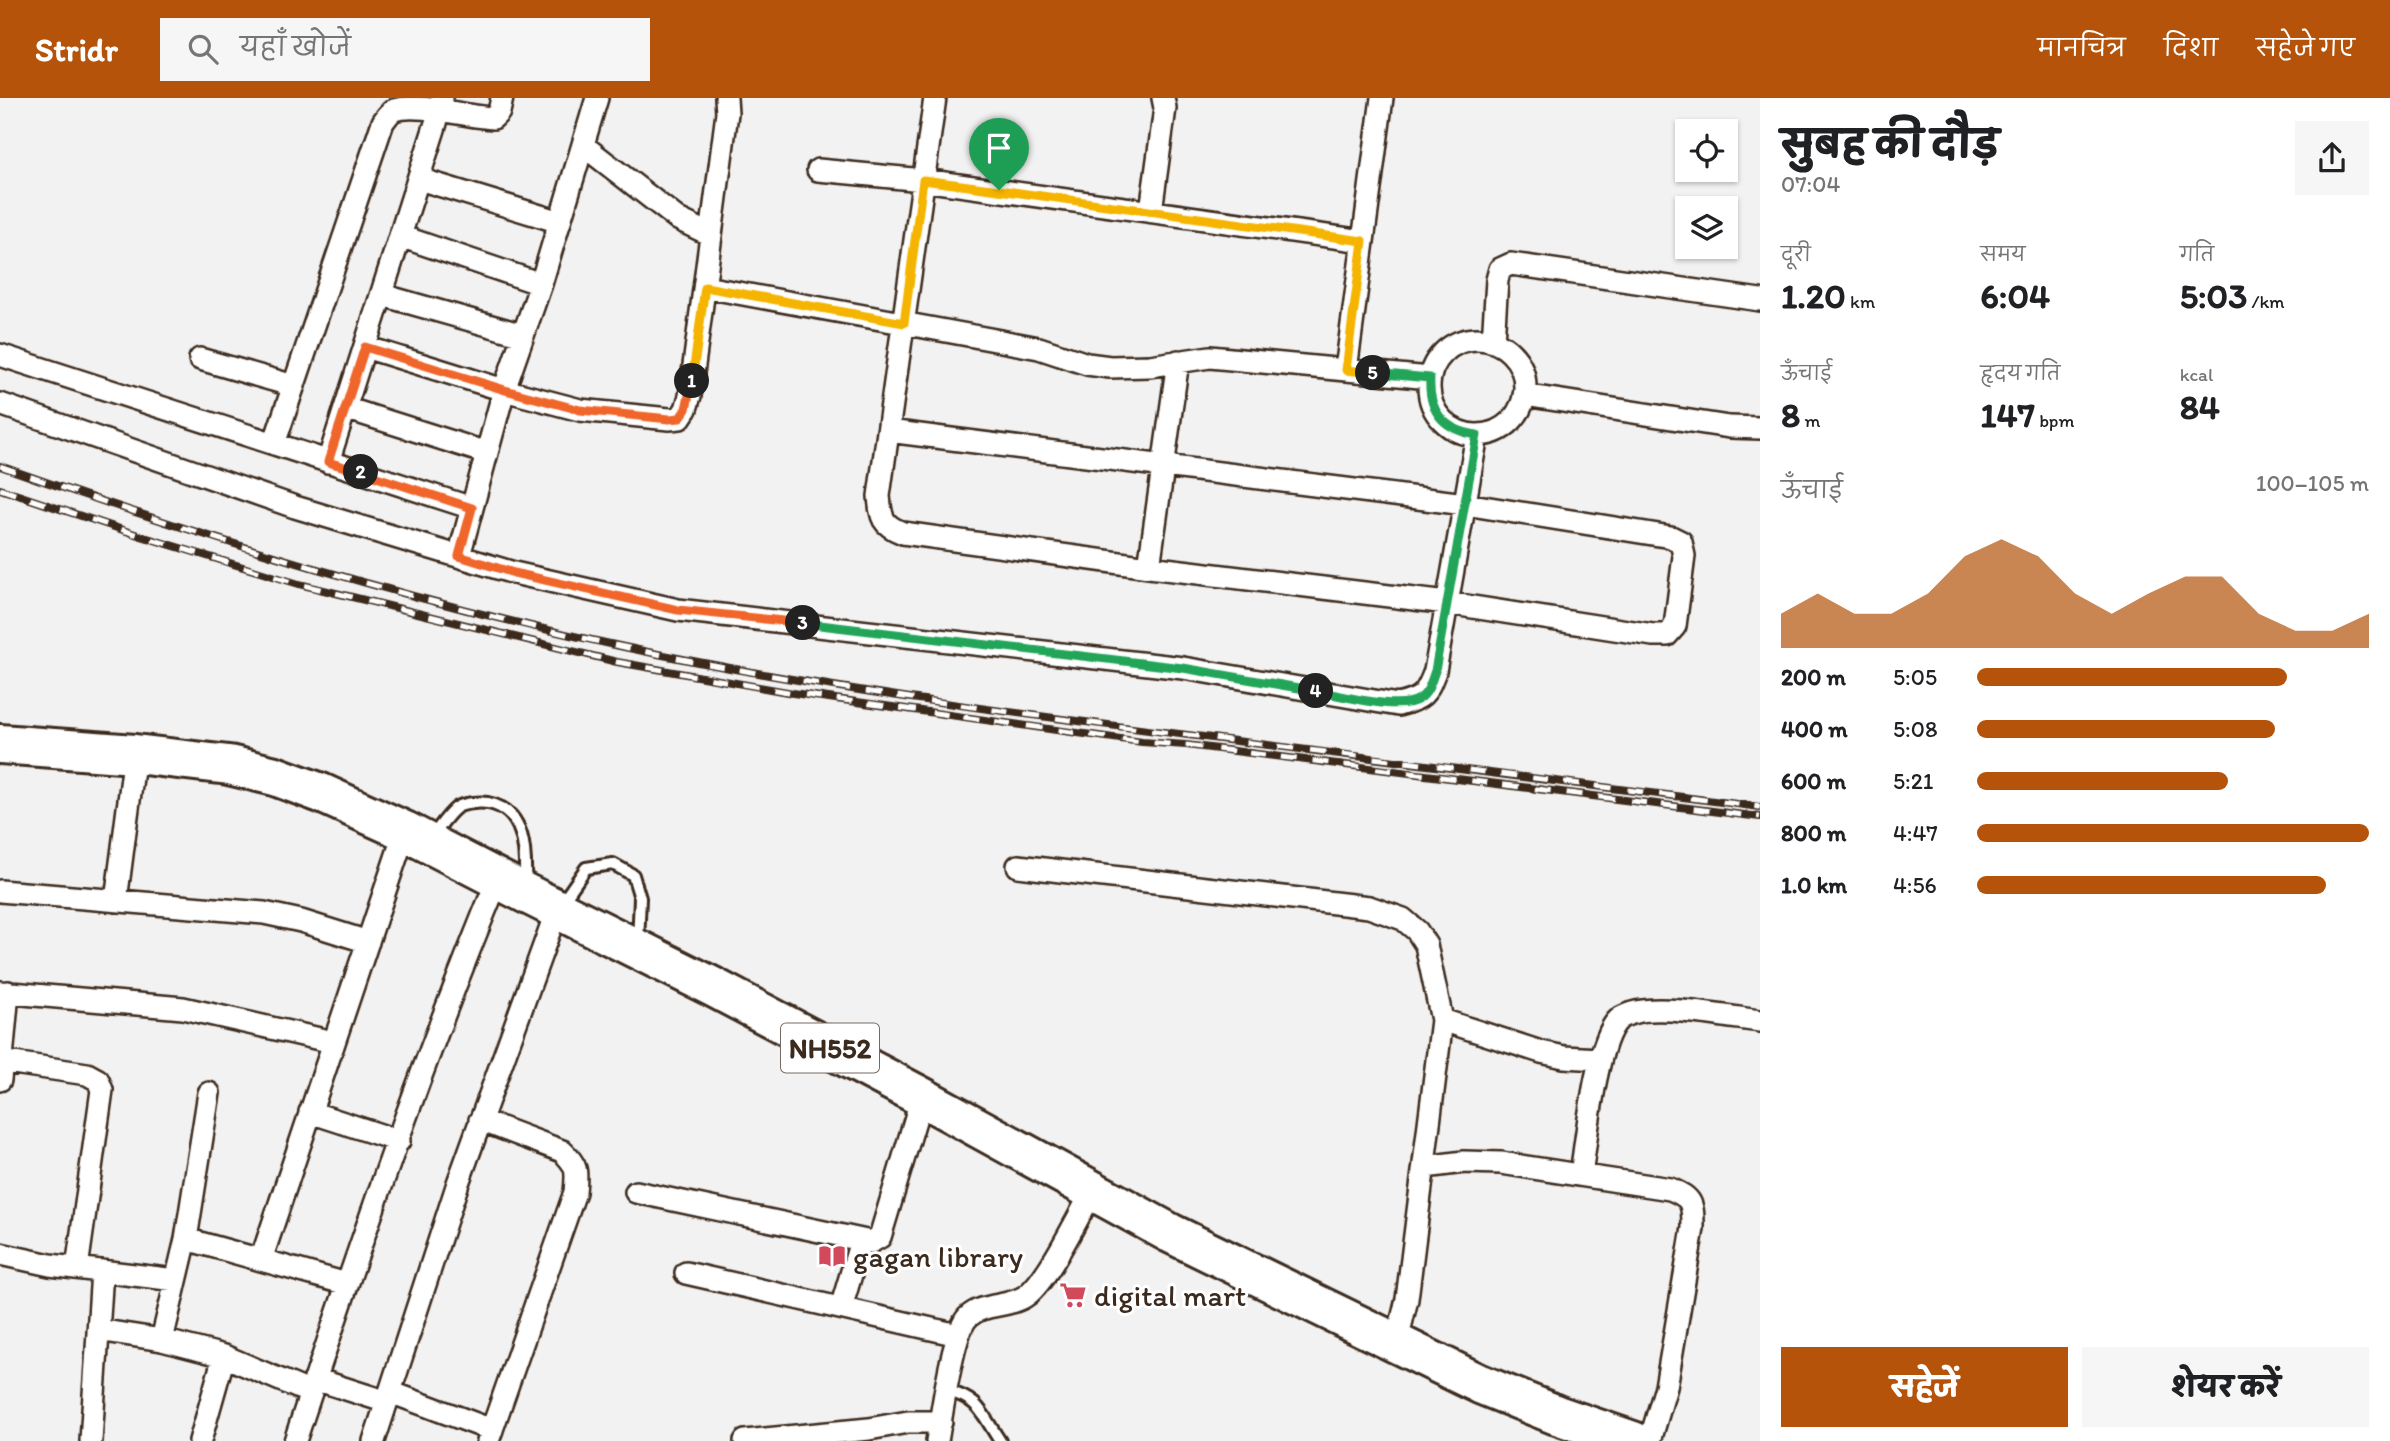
<!DOCTYPE html>
<html lang="hi">
<head>
<meta charset="utf-8">
<style>
	body { margin:0; font-family:Itim,"Playpen Sans Deva",sans-serif; background:#f6f6f6; color:#202124; height:100vh; display:flex; flex-direction:column; font-size:26px; white-space:nowrap }
	* { box-sizing:border-box; margin:0 }
	p { font-size:23px; color:#757577 }
	.icon { flex:none; width:38px; height:38px; fill:none; stroke:currentColor; stroke-width:2; stroke-linecap:round; stroke-linejoin:round }
	.map { position:relative; flex:1; overflow:hidden }
	.details { display:flex; flex-direction:column; background:#fff; width:630px }
	.details>* { flex:none }
	.tools { position:absolute; left:1675px; top:21px; display:grid; gap:14px }
	.tools a { display:grid; place-items:center; width:63px; height:63px; border-radius:0px; background:#fff; box-shadow:0 2px 5px #0004; font-size:35px }
	.pin { position:absolute; display:grid; place-items:center; width:60px; height:60px; color:#fff; margin:-72px -30px; border-radius:50% 50% 50% 0; rotate:-45deg; box-shadow:0 0 7px #0007 }
	.pin .icon { rotate:45deg }
	.km { position:absolute; width:35px; height:35px; margin:-18px; border-radius:50%; background:#222; color:#fff; font-size:19px; line-height:35px; text-align:center }
	.round { display:grid; place-items:center; flex:none; width:74px; height:74px; border-radius:0px; background:#f6f6f6 }
	.headline { display:flex; align-items:center; justify-content:space-between; height:119px; padding:0 21px }
	h1 { font-size:38px; font-weight:800; line-height:52px }
	.figures { display:grid; grid-template-columns:repeat(3,1fr); gap:10px; height:119px; padding:7px 21px }
	.figures div { display:grid; align-content:center }
	.figures b { font-size:35px; font-weight:800 }
	.figures small { font-size:19px; font-weight:400 }
	.figures p { font-size:19px }
	.chart { height:196px; padding:14px 21px }
	.chart p { display:flex; justify-content:space-between }
	.chart svg { width:100%; height:126px; margin-top:7px; fill:#b45309; opacity:.7 }
	.button { display:flex; gap:14px; margin-top:auto; padding:14px 21px }
	.button a { flex:1; height:80px; border-radius:0px; background:#b45309; color:#fff; font-size:28px; font-weight:800; line-height:80px; text-align:center }
	.button a+a { background:#f6f6f6; color:#202124 }
	ul { padding:0 21px; list-style:none; font-size:23px }
	li { display:grid; grid-template-columns:112px 84px 1fr; align-items:center; height:52px }
	li i { height:18px; border-radius:9px; background:#b45309 }
	header { display:flex; align-items:center; gap:42px; box-sizing:border-box; height:98px; padding:0 35px; background:#b45309; color:#fff }
	header strong { font-size:33px }
	nav { display:flex; gap:38px; margin-inline-start:auto; font-size:24px }
	.search { width:490px; height:63px; background:#f6f6f6; display:flex; align-items:center; gap:18px; box-sizing:border-box; padding:0 24px; border-radius:0px; color:#757577; font-size:26px }
	main { display:flex; flex:1; min-height:0 }
	.map>svg:first-child { display:block }
	.lines { fill:none; stroke-linecap:round; stroke-linejoin:round }
	.lane-casing { stroke:#3b2a1e; stroke-width:16 }
	.street-casing { stroke:#3b2a1e; stroke-width:26 }
	.highway-casing { stroke:#3b2a1e; stroke-width:44 }
	.lane { stroke:#fff; stroke-width:10 }
	.street { stroke:#fff; stroke-width:21 }
	.highway { stroke:#fff; stroke-width:38 }
	.rail-casing { stroke:#3b2a1e; stroke-width:8 }
	.rail { stroke:#fff; stroke-width:5; stroke-dasharray:16; stroke-linecap:butt }
	.split-1-casing { stroke:#fff; stroke-width:14 }
	.split-2-casing { stroke:#fff; stroke-width:14 }
	.split-3-casing { stroke:#fff; stroke-width:14 }
	.split-4-casing { stroke:#fff; stroke-width:14 }
	.split-5-casing { stroke:#fff; stroke-width:14 }
	.split-6-casing { stroke:#fff; stroke-width:14 }
	.split-1 { stroke:#f5b400; stroke-width:9 }
	.split-2 { stroke:#f0652b; stroke-width:9 }
	.split-3 { stroke:#f0652b; stroke-width:9 }
	.split-4 { stroke:#22a559; stroke-width:9 }
	.split-5 { stroke:#22a559; stroke-width:9 }
	.split-6 { stroke:#f5b400; stroke-width:9 }
	.labels { text-anchor:middle; dominant-baseline:central; stroke-width:6; stroke-linejoin:round; paint-order:stroke }
	.shield { fill:#fff; stroke:#766a62; stroke-width:2 }
	.shield-label { font-size:28px; font-weight:bold; fill:#3b2a1e }
	.poi-label { font-size:30px; fill:#3b2a1e; stroke:#fff; text-anchor:start }
</style>
</head>
<body>
<header>
<strong>Stridr</strong>
<div class="search"><svg class="icon" aria-label="search" viewBox="0 0 24 24"><circle cx="10" cy="10" r="6"/><path d="M15 15l6 6"/></svg>यहाँ खोजें</div>
<nav><a>मानचित्र</a><a>दिशा</a><a>सहेजे गए</a></nav>
</header>
<main>
<div class="map">
<svg width="1760" height="1343" viewBox="0 0 1760 1343">
	<rect width="100%" height="100%" fill="#f3f2f2"/>
	<filter id="ink" filterUnits="userSpaceOnUse"><feTurbulence type="fractalNoise" baseFrequency=".0143" numOctaves="2"/><feDisplacementMap in="SourceGraphic" scale="14" xChannelSelector="R" yChannelSelector="G"/><feConvolveMatrix kernelMatrix="1 2 1 2 8 2 1 2 1" color-interpolation-filters="sRGB"/></filter>
	<g filter="url(#ink)">
		<g class="lines">
			<defs>
				<path id="lane" d="M432,739C439,730 447,717 456,710C463,705 479,704 488,705C526,712 526,755 525,785
					M561,806L586,770L613,766L633,777L640,800L638,844
					M947,1293C981,1301 982,1317 1000,1343"/>
				<path id="street" d="M584,48L678,121L711,137
					M818,72L923,82L1363,143
					M419,81L560,124
					M1151,113L1165,10L1163,0
					M400,138L541,186
					M705,189L1039,250L1087,266L1110,269L1150,268L1210,259L1430,280
					M382,197L523,237
					M1429 289a48 48 0 1 1 96 0a48 48 0 1 1-96 0Z
					M1493,244L1497,182L1500,171L1511,166L1760,202
					M365,249L504,292L580,312L669,321L680,320L686,311L690,298L727,15L726,0
					M0,257L472,410
					M200,261L294,288
					M1346,272L1382,0
					M1524,297L1729,329L1760,330
					M0,306L295,409L514,475L678,512L1183,570L1398,607C1423,601 1426,597 1435,573L1477,337
					M345,310L487,355
					M888,333L1465,406L1671,439L1681,444L1684,458L1675,528L1667,537H1653L1447,505L1149,469L903,435C882,427 881,420 879,398L935,0
					M274,346L383,24C386,20 390,14 394,12C417,4 468,19 493,20L499,14L502,0
					M328,364L436,25L442,0
					M459,458L504,292L541,186L597,0
					M1149,469L1178,263
					M1018,768L1369,809L1403,821L1417,833L1426,847L1442,922L1407,1201L1396,1247
					M0,793L264,815L301,823L368,844
					M116,803L135,656
					M0,894L183,910L333,944
					M1442,922L1541,954L1564,959L1600,961
					M0,963L87,976L98,982L102,992L77,1170
					M0,982L8,894
					M310,1014L399,1043
					M480,1022L562,1053C578,1068 577,1073 575,1094L488,1343
					M1425,1069L1464,1064L1501,1065L1670,1091C1693,1100 1693,1106 1693,1130L1666,1289L1650,1343
					M1581,1077C1586,1044 1596,943 1618,922C1621,919 1629,916 1632,915C1660,906 1729,919 1760,923
					M636,1094L871,1144L880,1139L922,999
					M186,1141L347,1186
					M0,1156L50,1167L176,1182
					M261,1162L405,733
					M686,1175L958,1237
					M841,1210L861,1143
					M98,1232L162,1242L224,1258L311,1295
					M162,1242L186,1141L209,995
					M315,1281L387,1304
					M390,1294L492,1332
					M91,1343L102,1173
					M200,1343L224,1258
					M295,1343C357,1154 422,964 498,781
					M374,1343L458,1085L557,812
					M745,1343L869,1331L908,1324H941
					M937,1343C942,1317 952,1235 968,1219C984,1204 1010,1210 1027,1197C1049,1180 1078,1118 1093,1093"/>
				<path id="highway" d="M0,646L135,656L229,667L275,678L321,695L405,733L525,795L713,889L922,999L1170,1135L1480,1286L1557,1317L1633,1343"/>
			</defs>
			<use href="#lane" class="lane-casing"/>
			<use href="#street" class="street-casing"/>
			<use href="#highway" class="highway-casing"/>
			<use href="#lane" class="lane"/>
			<use href="#street" class="street"/>
			<use href="#highway" class="highway"/>
			<defs>
				<path id="rail" d="M0,368C205,440 412,504 624,549C816,590 1010,615 1204,639C1390,662 1575,685 1760,709
					M0,391L141,438L299,486L617,564L793,595L1142,644L1186,647L1760,719"/>
			</defs>
			<use href="#rail" class="rail-casing"/>
			<use href="#rail" class="rail"/>
		</g>
	</g>
	<g class="lines" filter="url(#ink)">
		<defs>
			<path id="split-1" d="M692,283L705,189L904,225L923,82L999,92"/>
			<path id="split-2" d="M361,374L328,364L365,249L505,292L580,312L669,321L680,320L686,311L692,283"/>
			<path id="split-3" d="M361,374L472,410L459,458L514,475L678,512L803,525"/>
			<path id="split-4" d="M803,525L1183,570L1316,593"/>
			<path id="split-5" d="M1316,593C1340,597 1400,614 1419,601C1429,595 1431,583 1435,573L1477,337C1444,332 1428,314 1430,280L1373,275"/>
			<path id="split-6" d="M999,92L1363,143L1346,272L1373,275"/>
		</defs>
		<use href="#split-1" class="split-1-casing"/>
		<use href="#split-2" class="split-2-casing"/>
		<use href="#split-3" class="split-3-casing"/>
		<use href="#split-4" class="split-4-casing"/>
		<use href="#split-5" class="split-5-casing"/>
		<use href="#split-6" class="split-6-casing"/>
		<use href="#split-1" class="split-1"/>
		<use href="#split-2" class="split-2"/>
		<use href="#split-3" class="split-3"/>
		<use href="#split-4" class="split-4"/>
		<use href="#split-5" class="split-5"/>
		<use href="#split-6" class="split-6"/>
	</g>
	<defs>
		<symbol id="library-bare" viewBox="-9 -9 18 18"><path d="M-6-4Q-3-5.5-.7-3.5V5Q-3 3-6 4ZM6-4Q3-5.5 .7-3.5V5Q3 3 6 4Z" fill="#d1495b" stroke="#fff" stroke-width="2.5" paint-order="stroke"/></symbol>
		<symbol id="supermarket-bare" viewBox="-9 -9 18 18"><path d="M-6-5.5h2.5l.6 2H6L4.5 2H-2.5L-4.4-4H-6ZM-1.5 3.2a1.3 1.3 0 1 0 .1 0ZM3 3.2a1.3 1.3 0 1 0 .1 0Z" fill="#d1495b" stroke="#fff" stroke-width="2.5" paint-order="stroke"/></symbol>
	</defs>
	<g fill-rule="evenodd">
		<use href="#library-bare" x="813" y="1139" width="38" height="38"/>
		<use href="#supermarket-bare" x="1054" y="1178" width="38" height="38"/>
	</g>
	<g class="labels">
		<rect class="shield" x="781" y="925.5" width="98" height="49" rx="5"/>
		<g class="shield-label">
			<text x="830" y="950">NH552</text>
		</g>
		<g class="poi-label">
			<text x="853" y="1158">gagan library</text>
			<text x="1094" y="1197">digital mart</text>
		</g>
	</g>
</svg>
<div class="tools">
<a><svg class="icon" aria-label="locate" viewBox="0 0 24 24"><circle cx="12" cy="12" r="6"/><path d="M12 2v4M12 18v4M2 12h4M18 12h4"/></svg></a>
<a><svg class="icon" aria-label="layers" viewBox="0 0 24 24"><path d="M12 4l9 5-9 5-9-5zM3 14l9 5 9-5"/></svg></a>
</div>
<div class="pin" style="left:999px;top:92px;background:#1e9e55"><svg class="icon" aria-label="arrive" viewBox="0 0 24 24"><path d="M6 21V4h12l-3 4 3 4H6"/></svg></div>
<b class="km" style="left:692px;top:283px">1</b>
<b class="km" style="left:361px;top:374px">2</b>
<b class="km" style="left:803px;top:525px">3</b>
<b class="km" style="left:1316px;top:593px">4</b>
<b class="km" style="left:1373px;top:275px">5</b>
</div>
<section class="details">
<div class="headline"><div><h1>सुबह की दौड़</h1><p>07:04</p></div><a class="round"><svg class="icon" aria-label="share" viewBox="0 0 24 24"><path d="M12 15V3M7 8l5-5 5 5M5 13v7h14v-7"/></svg></a></div>
<div class="figures">
<div><p>दूरी</p><b>1.20<small> km</small></b></div>
<div><p>समय</p><b>6:04</b></div>
<div><p>गति</p><b>5:03<small> /km</small></b></div>
</div>
<div class="figures">
<div><p>ऊँचाई</p><b>8<small> m</small></b></div>
<div><p>हृदय गति</p><b>147<small> bpm</small></b></div>
<div><p>kcal</p><b>84</b></div>
</div>
<div class="chart"><p><span>ऊँचाई</span>100–105 m</p>
<svg viewBox="0 0 160 44" preserveAspectRatio="none"><path d="M0 44V32L10 25L20 32L30 32L40 25L50 12L60 6L70 12L80 25L90 32L100 25L110 19L120 19L130 32L140 38L150 38L160 32V44z"/></svg>
</div>
<ul>
<li><b>200 m</b>5:05<i style="width:79%"></i></li>
<li><b>400 m</b>5:08<i style="width:76%"></i></li>
<li><b>600 m</b>5:21<i style="width:64%"></i></li>
<li><b>800 m</b>4:47<i style="width:100%"></i></li>
<li><b>1.0 km</b>4:56<i style="width:89%"></i></li>
</ul>
<div class="button"><a>सहेजें</a><a>शेयर करें</a></div>
</section>
</main>
</body>
</html>
